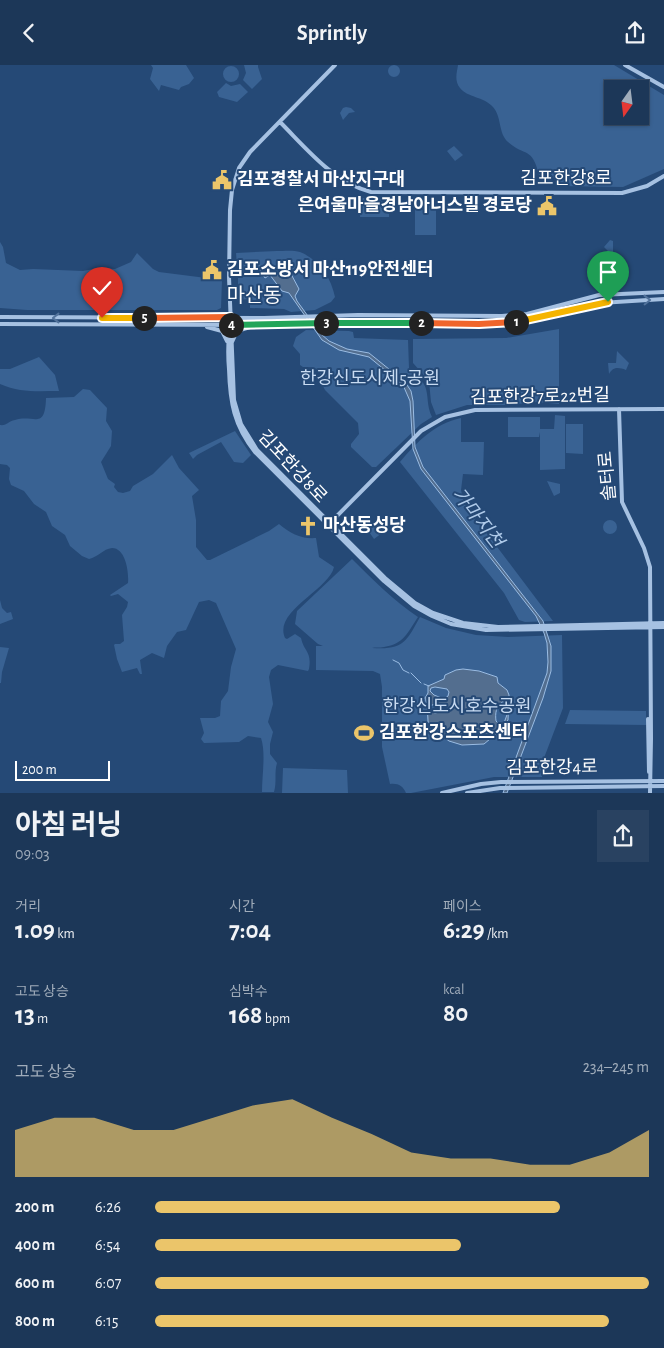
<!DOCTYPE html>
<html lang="ko">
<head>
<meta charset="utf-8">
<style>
	body { margin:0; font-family:"Alegreya Sans","Noto Sans KR",sans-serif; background:#294261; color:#f1f3f6; height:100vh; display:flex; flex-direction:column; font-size:19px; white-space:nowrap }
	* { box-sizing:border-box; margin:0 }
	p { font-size:16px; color:#a0acba }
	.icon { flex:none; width:28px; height:28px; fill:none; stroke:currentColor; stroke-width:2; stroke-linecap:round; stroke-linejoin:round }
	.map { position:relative; height:728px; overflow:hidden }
	.side { display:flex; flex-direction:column; background:#1c3758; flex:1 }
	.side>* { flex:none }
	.needle { width:32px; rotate:194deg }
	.fabs { position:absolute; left:604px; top:15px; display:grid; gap:10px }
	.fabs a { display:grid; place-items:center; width:45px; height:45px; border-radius:0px; background:#1c3758; box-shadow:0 1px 4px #0004,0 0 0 1px #3a516e; font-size:25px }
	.scale { position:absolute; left:15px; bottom:12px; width:95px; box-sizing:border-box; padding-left:5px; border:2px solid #fff; border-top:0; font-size:14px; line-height:18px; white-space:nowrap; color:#fff; -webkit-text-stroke:4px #254976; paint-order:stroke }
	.pin { position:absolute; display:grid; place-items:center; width:42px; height:42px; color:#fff; margin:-51px -21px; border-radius:50% 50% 50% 0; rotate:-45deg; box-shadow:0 0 5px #0007 }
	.pin .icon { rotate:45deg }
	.km { position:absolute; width:25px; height:25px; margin:-12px; border-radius:50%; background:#222; color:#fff; font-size:14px; line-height:25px; text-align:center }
	.round { display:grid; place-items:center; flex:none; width:52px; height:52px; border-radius:0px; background:#294261 }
	.head { display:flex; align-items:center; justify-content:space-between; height:85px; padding:0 15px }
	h1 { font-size:28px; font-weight:700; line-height:38px }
	.stats { display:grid; grid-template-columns:repeat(3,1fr); gap:8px; height:85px; padding:5px 15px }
	.stats div { display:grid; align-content:center }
	.stats b { font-size:25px; font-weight:700 }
	.stats small { font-size:14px; font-weight:400 }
	.stats p { font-size:14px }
	.chart { height:140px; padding:10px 15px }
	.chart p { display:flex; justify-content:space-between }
	.chart svg { width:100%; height:90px; margin-top:5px; fill:#ebc56a; opacity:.7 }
	ul { padding:0 15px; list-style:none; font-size:16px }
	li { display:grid; grid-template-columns:80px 60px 1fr; align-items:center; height:38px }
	li i { height:12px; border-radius:6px; background:#ebc56a }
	header { display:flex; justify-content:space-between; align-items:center; height:65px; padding:0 15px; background:#1c3758; font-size:22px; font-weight:700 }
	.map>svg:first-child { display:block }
	.green { fill:#396293; fill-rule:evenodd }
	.water { fill:#536e8f; stroke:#9abce3; fill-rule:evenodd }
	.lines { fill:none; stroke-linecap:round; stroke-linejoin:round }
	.stream { stroke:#9abce3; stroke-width:1 }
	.minor { stroke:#a6c1e2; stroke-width:4 }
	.oneway { stroke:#52739c }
	.split-1-casing { stroke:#fff; stroke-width:10 }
	.split-2-casing { stroke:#fff; stroke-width:10 }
	.split-3-casing { stroke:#fff; stroke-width:10 }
	.split-4-casing { stroke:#fff; stroke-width:10 }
	.split-5-casing { stroke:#fff; stroke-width:10 }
	.split-6-casing { stroke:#fff; stroke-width:10 }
	.split-1 { stroke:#f5b400; stroke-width:6 }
	.split-2 { stroke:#f0652b; stroke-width:6 }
	.split-3 { stroke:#22a559; stroke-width:6 }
	.split-4 { stroke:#22a559; stroke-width:6 }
	.split-5 { stroke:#f0652b; stroke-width:6 }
	.split-6 { stroke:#f5b400; stroke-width:6 }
	.labels { text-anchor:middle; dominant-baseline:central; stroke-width:4; stroke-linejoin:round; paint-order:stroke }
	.street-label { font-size:18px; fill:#fff; stroke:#254976 }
	.poi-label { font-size:18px; font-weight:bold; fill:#fff; stroke:#254976; text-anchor:start }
	.park-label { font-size:18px; fill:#c8dbf2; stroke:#254976 }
	.water-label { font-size:19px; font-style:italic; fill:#b0cbea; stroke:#254976 }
	.quarter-label { font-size:20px; fill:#fff; stroke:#254976 }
</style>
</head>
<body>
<header><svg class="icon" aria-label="back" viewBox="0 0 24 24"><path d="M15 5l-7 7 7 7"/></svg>Sprintly<svg class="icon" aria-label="share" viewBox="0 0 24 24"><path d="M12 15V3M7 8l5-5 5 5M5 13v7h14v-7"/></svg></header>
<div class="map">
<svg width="664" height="728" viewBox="0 0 664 728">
	<rect width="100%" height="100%" fill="#254976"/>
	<path class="green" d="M388 6a6 6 0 1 1 12 0a6 6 0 1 1-12 0Z
		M151,0H186L194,13L189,19L181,22L179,25L161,20L159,26L150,14L153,3Z
		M244,0H258V2L262,14L252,24L243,15L246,8Z
		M458,0H614L664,30V104L623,122L559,121L551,109L539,110C532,81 525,92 508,77C498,68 502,52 493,42C483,31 468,33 460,23C454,16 457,7 458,0ZM612,24H640V51H612Z
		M223 9a8 8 0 1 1 16 0a8 8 0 1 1-16 0Z
		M226,18L231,21L240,19L248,27L237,37L219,32L217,27Z
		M346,42L351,43L355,47L349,48L343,55L340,48L343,43Z
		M454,81L463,90L455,96L447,86Z
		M361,133L389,134V152H360Z
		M415,136H436V170H415Z
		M610,175L613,176V188L611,189L604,182Z
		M0,177L3,182L6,198L20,205L33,204L83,206L99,203L115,204L131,197L137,188L153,204L159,207L222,215L221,243L217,245H27L0,243Z
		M277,186C284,186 294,185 300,187C320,195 331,213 335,232L331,237L315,245L291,247L284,244L250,243V234L238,235V213L236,188Z
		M606,191L608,194H613V200L611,206L606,204L600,199L601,195Z
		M559,264V339L537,337L507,340H467L436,350L431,337L429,316L413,298V274L506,273Z
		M306,265L349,266L353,267L354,273L408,275L409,303C414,309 421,313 425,321C429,331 426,340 432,352L421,359L376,402H372L351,382V379L359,369L358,358L325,325C317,310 327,302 303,302L300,300V289L293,281L296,272Z
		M617,286L629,298L626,305C618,302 613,302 609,309L608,298H616Z
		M39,292L55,310L59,326C38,326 20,328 0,319V304H10Z
		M83,324L90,325L107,343L106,356L112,366L111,381L101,397L108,414L115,419L114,422L118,427L123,428L130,426L133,421L153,409L172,390L179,403L199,425L192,431L196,455V482L207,495H210L269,466L279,459C291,469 301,474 316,473L319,492L334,502C329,525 273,546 285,573L287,574L295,569L301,573C304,587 312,586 309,604L308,606L278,600L271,605L269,612L273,639L268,657L273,667L270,679V689L277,698C274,708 277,717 274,727H262C262,710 266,688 261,673L248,671L239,677L204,678L201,674L204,668L200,653H215L220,651L221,636L228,626L231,602L236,584L216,538L209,535L199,537L186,565L177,567L167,581L164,593L152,588L140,595L142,609H140L137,603L122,607L117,594L114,580L115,579H120L124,576L122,550L127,542L128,537L118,529L111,531L110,530L128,518C129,508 126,483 112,483C103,484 98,492 89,494L82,491L70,481L65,470L52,461L46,447L34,439L24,426L11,420L9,414L10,403L7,400L0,399V360C7,361 8,356 15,355C34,349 45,366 46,333L74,332Z
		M555,350L565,351V404L540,405V367L539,372H508V352H540V364H554Z
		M461,353V377H484L483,410L463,409L461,425L464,438L553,556L525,557L519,555L504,528L400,397C417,377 434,359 461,353Z
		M566,359H583V389L566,388Z
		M235,366L251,390L243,398L234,397L221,377L197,390L193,394L189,388Z
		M547,416L560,419V428L554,431Z
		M603 462a7 7 0 1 1 14 0a7 7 0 1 1-14 0Z
		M374,459L382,468L374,474L367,464Z
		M352,494C373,515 393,535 418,552C408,567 404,579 384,582C380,583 375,582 372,583C404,585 406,577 420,552L446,563L476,570L508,572L562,570L563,643L544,693L542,712H494L411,728H406C403,721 398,718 390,719L382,682V622L380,609L373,606L316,605V581H323L318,579L295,559L297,546Z
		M0,535L2,543L7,548L11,547L13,554L0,559Z
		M0,582L9,583L2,607L1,618H0Z
		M570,645L646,646V660L565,659Z
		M283,703L347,705L348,728H282Z"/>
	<path class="water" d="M260,201L276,206L277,210L291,209L299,224L295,231L297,236L321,269L329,276L347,284L369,288L405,317L411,326L413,336L415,382L423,402L543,556L551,581V606L543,633L507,728H503L547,608L548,597L547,578L544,568L536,551L421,404L413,384L410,336L403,320L369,292L339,285L322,275L289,228L282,226L270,210L265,213L258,202Z
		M463,604L479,606L497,612L498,618L507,625L509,630L508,655L496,669L484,679L462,680L449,676L440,669L435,660L428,657C428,653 427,636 425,633L428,628V621L444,614L445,610L456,605ZM435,622L447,624L449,627L448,631L444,634L434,630L430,626L431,623ZM502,637H505L508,647L504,658L500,660L496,656C495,648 496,642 502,637ZM435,639L440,642V647L435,648L428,646L427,642Z"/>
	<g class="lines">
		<path class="stream" d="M393,595L399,598L403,605L409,608
			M411,608L421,618
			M424,619L429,621"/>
		<path class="minor" d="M335,0L250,87L239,103L232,125L230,145L229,212L234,335L241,359L257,385L385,513L415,538L433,548L463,558L498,562L664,558
			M625,0L664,22
			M280,57C307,84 333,117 371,127L622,128L647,121L664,111
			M0,252L264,253L358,250L502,251L527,249L599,230L664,227
			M0,259L260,260L367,257L499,258L532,254L600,238L664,234
			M207,262L222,266L227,276
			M229,269C228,281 228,293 229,304C230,338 234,360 255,387L384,516L414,541L432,551L451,559L486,565L664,562
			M232,277L237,266L250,262
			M619,344L622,437L644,483L650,502L651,674L650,728
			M330,458L421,366L445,352L475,345L664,344
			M648,654L649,707
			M442,728L481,719L501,717L664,716
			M467,728L500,723L664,721"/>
	</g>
	<defs><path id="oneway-chevron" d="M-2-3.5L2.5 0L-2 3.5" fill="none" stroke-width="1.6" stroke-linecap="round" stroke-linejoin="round" transform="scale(1.25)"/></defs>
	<g class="oneway">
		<use href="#oneway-chevron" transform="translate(647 235) rotate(-1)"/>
		<use href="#oneway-chevron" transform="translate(56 253) rotate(-180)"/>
	</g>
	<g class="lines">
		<defs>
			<path id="split-1" d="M516,257L608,237"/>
			<path id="split-2" d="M421,258L479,259L516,257"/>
			<path id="split-3" d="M326,258H421"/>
			<path id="split-4" d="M231,260L326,258"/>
			<path id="split-5" d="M144,253L230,252L231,260"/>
			<path id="split-6" d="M102,253H144"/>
		</defs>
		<use href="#split-1" class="split-1-casing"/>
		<use href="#split-2" class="split-2-casing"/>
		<use href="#split-3" class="split-3-casing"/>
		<use href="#split-4" class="split-4-casing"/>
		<use href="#split-5" class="split-5-casing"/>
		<use href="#split-6" class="split-6-casing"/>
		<use href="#split-1" class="split-1"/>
		<use href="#split-2" class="split-2"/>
		<use href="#split-3" class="split-3"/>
		<use href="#split-4" class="split-4"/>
		<use href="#split-5" class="split-5"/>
		<use href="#split-6" class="split-6"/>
	</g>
	<defs>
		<symbol id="civic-bare" viewBox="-9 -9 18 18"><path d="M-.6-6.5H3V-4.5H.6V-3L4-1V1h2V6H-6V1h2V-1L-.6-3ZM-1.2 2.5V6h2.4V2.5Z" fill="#ebc56a" stroke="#254976" stroke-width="2.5" paint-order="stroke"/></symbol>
		<symbol id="church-bare" viewBox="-9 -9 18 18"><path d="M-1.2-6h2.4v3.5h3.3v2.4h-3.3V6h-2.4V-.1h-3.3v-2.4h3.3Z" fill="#ebc56a" stroke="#254976" stroke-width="2.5" paint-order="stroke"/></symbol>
		<symbol id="stadium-bare" viewBox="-9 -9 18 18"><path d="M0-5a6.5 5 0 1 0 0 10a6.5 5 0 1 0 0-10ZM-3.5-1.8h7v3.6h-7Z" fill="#ebc56a" stroke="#254976" stroke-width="2.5" paint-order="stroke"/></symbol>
	</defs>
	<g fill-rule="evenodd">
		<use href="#civic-bare" x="208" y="101" width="28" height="28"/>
		<use href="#civic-bare" x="533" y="127" width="28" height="28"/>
		<use href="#civic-bare" x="198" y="191" width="28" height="28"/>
		<use href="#church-bare" x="294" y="447" width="28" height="28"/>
		<use href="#stadium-bare" x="350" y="654" width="28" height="28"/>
	</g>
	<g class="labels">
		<g class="street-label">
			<text x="566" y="114">김포한강8로</text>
			<text transform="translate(540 332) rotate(-1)">김포한강7로22번길</text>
			<text transform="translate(292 402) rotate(47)">김포한강8로</text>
			<text transform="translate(608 411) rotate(-95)">솔터로</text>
			<text transform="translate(552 703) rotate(-1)">김포한강4로</text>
		</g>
		<g class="poi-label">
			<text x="237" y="115">김포경찰서 마산지구대</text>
			<text x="532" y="141" text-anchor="end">은여울마을경남아너스빌 경로당</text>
			<text x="227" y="205">김포소방서 마산119안전센터</text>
			<text x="323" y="461">마산동성당</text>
			<text x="379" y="668">김포한강스포츠센터</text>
		</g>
		<g class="park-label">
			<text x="370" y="314">한강신도시제5공원</text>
			<text x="457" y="642">한강신도시호수공원</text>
		</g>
		<g class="water-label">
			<text transform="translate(477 453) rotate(52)">가마지천</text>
		</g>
		<g class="quarter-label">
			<text x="254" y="231">마산동</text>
		</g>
	</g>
</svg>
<div class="fabs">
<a><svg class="needle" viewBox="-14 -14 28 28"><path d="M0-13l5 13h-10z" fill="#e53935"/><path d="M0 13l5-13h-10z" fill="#a0acba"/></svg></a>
</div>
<div class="scale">200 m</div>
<div class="pin" style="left:608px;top:237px;background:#1e9e55"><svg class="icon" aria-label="arrive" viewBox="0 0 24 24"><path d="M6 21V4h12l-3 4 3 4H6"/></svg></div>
<div class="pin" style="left:102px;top:253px;background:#d93025"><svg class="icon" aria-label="check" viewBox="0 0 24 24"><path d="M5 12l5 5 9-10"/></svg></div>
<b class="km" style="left:516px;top:257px">1</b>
<b class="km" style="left:421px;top:258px">2</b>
<b class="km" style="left:326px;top:258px">3</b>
<b class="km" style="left:231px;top:260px">4</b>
<b class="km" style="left:144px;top:253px">5</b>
</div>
<section class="side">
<div class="head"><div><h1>아침 러닝</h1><p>09:03</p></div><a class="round"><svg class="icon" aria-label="share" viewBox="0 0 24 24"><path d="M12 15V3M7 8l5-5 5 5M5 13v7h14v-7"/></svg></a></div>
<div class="stats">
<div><p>거리</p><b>1.09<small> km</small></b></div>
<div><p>시간</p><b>7:04</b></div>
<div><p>페이스</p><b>6:29<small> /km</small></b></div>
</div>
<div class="stats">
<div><p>고도 상승</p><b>13<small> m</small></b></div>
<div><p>심박수</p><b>168<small> bpm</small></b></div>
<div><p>kcal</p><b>80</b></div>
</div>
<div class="chart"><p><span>고도 상승</span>234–245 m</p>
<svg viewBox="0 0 160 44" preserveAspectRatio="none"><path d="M0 44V21L10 15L20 15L30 21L40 21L50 15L60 9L70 6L80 15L90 23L100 32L110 35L120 35L130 38L140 38L150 32L160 21V44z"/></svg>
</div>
<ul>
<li><b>200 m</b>6:26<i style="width:82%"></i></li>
<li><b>400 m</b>6:54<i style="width:62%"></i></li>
<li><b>600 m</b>6:07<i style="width:100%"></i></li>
<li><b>800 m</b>6:15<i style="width:92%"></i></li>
</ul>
</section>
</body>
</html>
